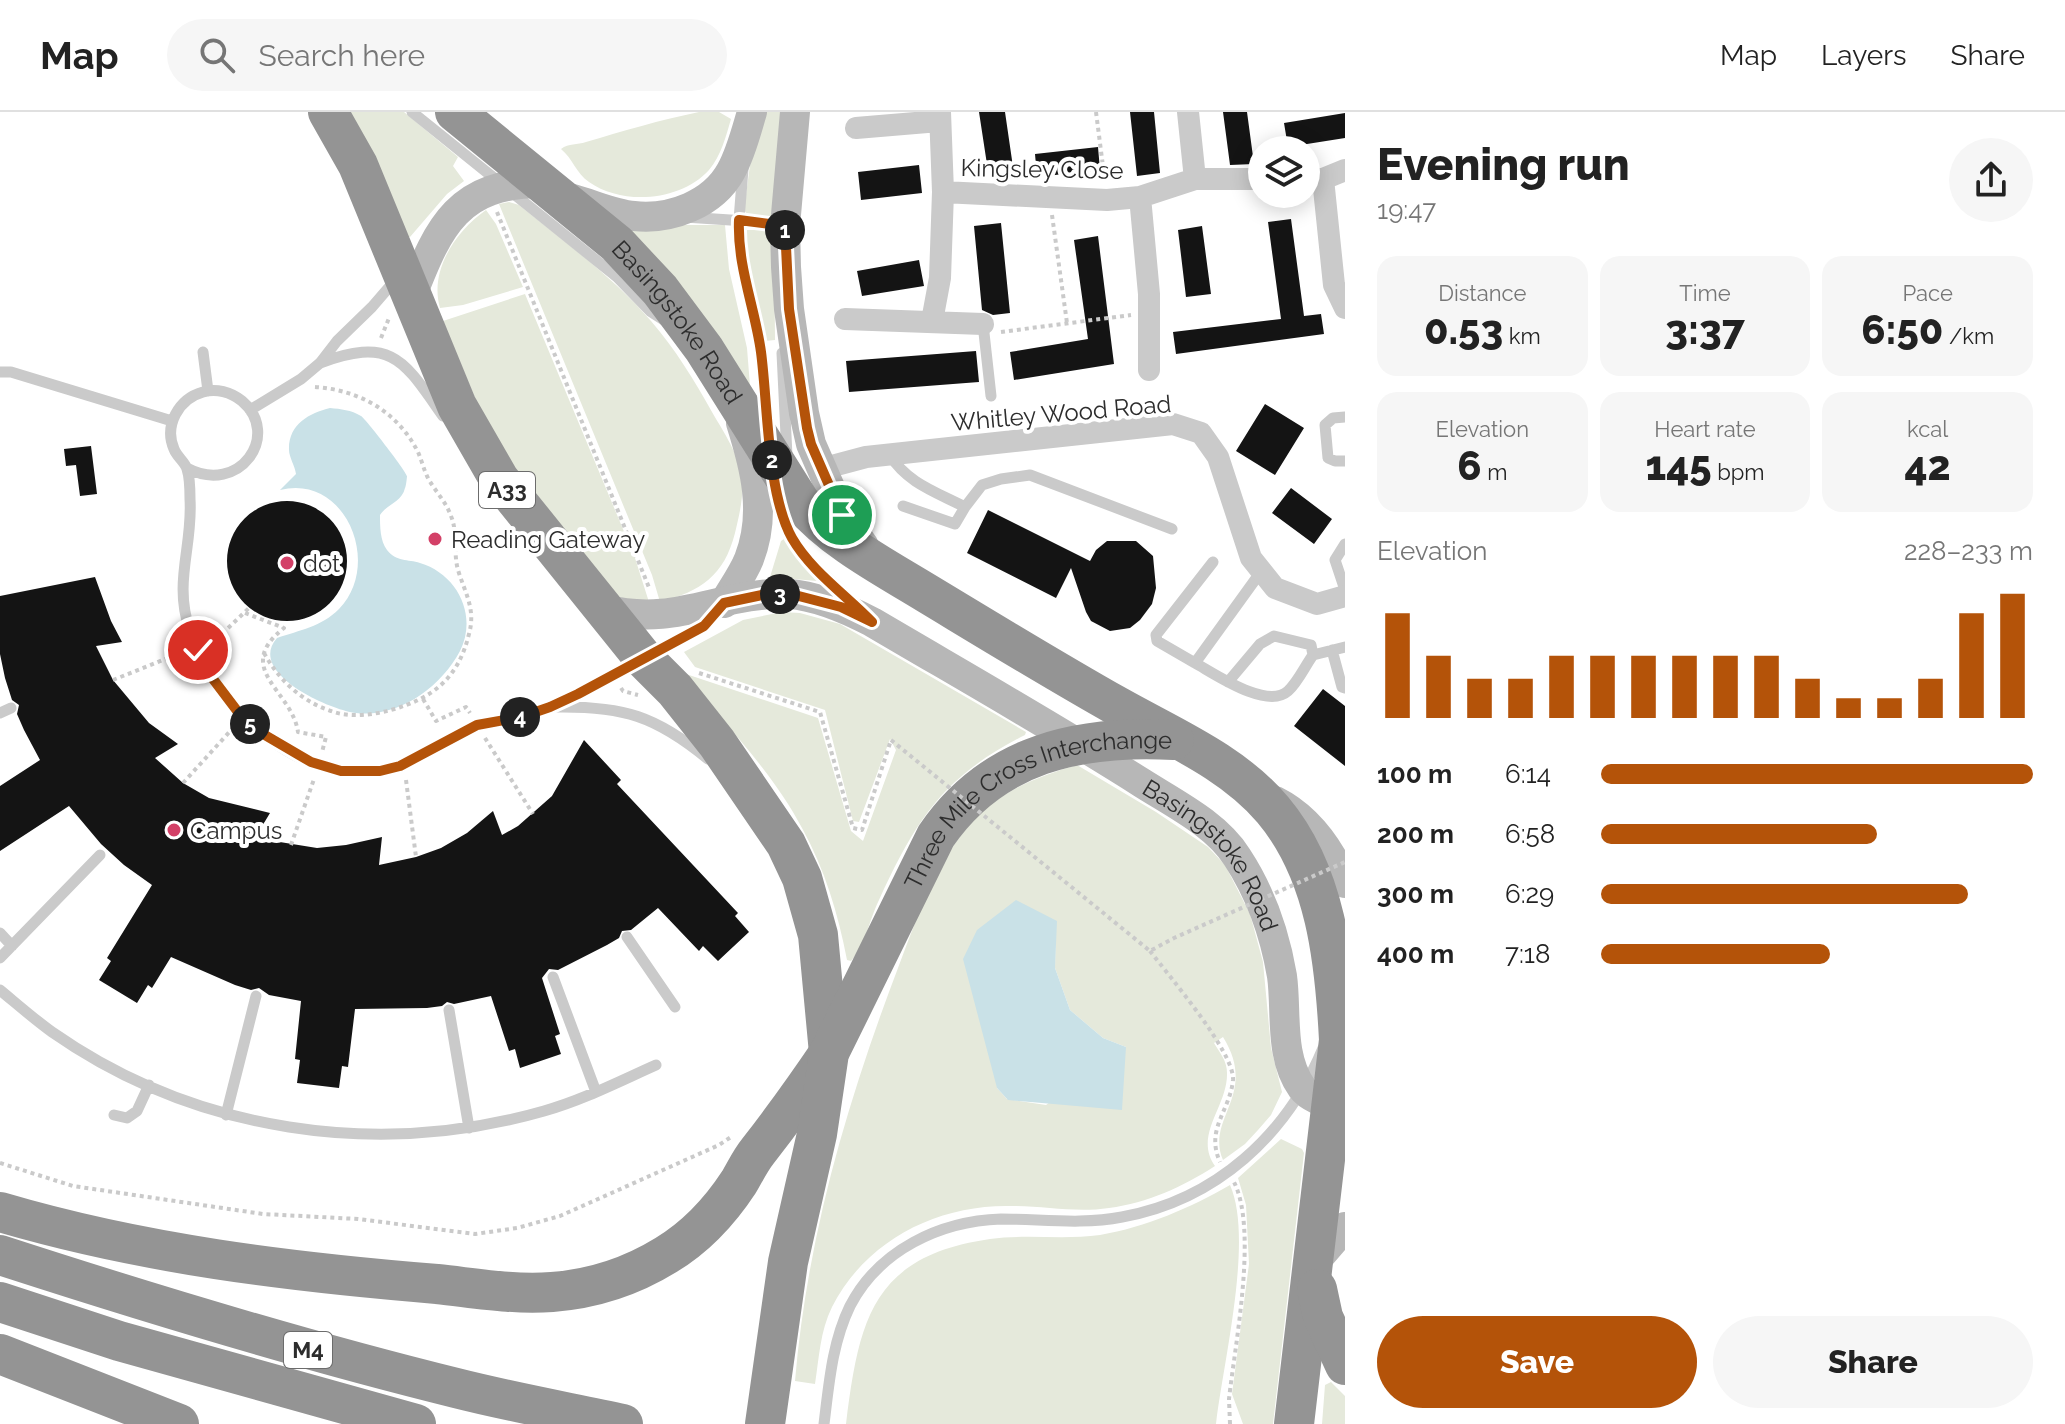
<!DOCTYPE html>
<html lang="en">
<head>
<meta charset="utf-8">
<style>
	body { margin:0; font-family:Raleway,sans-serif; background:#f6f6f6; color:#222; height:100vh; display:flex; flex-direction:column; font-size:30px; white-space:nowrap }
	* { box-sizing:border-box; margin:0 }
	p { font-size:26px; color:#767676 }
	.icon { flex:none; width:44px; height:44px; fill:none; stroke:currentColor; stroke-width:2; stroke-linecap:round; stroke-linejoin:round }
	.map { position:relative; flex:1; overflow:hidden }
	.drawer { display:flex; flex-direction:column; background:#fff; width:720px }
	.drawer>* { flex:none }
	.fabs { position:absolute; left:1248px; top:24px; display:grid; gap:16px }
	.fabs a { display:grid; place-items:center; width:72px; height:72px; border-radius:50%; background:#fff; box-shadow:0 4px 20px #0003; font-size:40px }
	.pin { position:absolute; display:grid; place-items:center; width:68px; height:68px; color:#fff; margin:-34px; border:4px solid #fff; border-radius:50%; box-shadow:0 2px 8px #0007 }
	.km { position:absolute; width:40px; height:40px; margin:-20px; border-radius:50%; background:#222; color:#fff; font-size:22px; line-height:40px; text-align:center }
	.round { display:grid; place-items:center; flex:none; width:84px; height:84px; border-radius:42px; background:#f6f6f6 }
	.head { display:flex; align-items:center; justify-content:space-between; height:136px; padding:0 32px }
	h1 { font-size:44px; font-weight:800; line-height:60px }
	.figures { display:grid; grid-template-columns:repeat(3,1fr); gap:12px; height:136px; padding:8px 32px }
	.figures div { display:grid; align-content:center; border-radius:20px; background:#f6f6f6; text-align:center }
	.figures b { font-size:40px; font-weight:800 }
	.figures small { font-size:22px; font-weight:400 }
	.figures p { font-size:22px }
	.chart { height:224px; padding:16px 32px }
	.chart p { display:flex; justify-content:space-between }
	.chart svg { width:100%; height:144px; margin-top:8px; stroke:#b45309; stroke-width:6 }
	.button { display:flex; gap:16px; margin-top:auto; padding:16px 32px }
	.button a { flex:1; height:92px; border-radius:48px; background:#b45309; color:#fff; font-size:32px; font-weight:800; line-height:92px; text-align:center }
	.button a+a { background:#f6f6f6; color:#222 }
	ul { padding:0 32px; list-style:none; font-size:26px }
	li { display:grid; grid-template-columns:128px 96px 1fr; align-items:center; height:60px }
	li i { height:20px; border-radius:10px; background:#b45309 }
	header { display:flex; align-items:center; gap:48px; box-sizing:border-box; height:112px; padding:0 40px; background:#fff; border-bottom:2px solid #e0e0e0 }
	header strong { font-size:38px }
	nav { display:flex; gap:44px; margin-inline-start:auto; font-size:28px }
	.search { width:560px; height:72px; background:#f6f6f6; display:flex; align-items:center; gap:20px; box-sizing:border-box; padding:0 28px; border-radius:44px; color:#767676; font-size:30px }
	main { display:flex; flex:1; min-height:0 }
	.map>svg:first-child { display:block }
	.green { fill:#e5e9db; fill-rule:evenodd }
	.water { fill:#c9e1e7 }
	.building { fill:#141414 }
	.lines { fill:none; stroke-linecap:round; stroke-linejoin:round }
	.path { stroke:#cacaca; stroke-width:4; stroke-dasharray:4 4; stroke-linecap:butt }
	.lane { stroke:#cacaca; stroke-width:11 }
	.street { stroke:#cacaca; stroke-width:22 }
	.secondary { stroke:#b7b7b7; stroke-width:30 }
	.highway { stroke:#949494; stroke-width:40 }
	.path-bridge { stroke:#cacaca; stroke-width:4; stroke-dasharray:4 4; stroke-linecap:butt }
	.route-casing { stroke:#fff; stroke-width:16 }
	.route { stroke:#b45309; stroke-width:10 }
	.poi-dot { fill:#d34067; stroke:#fff; stroke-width:3 }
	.labels { text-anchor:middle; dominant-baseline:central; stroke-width:8; stroke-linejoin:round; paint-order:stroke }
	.shield { fill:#fff; stroke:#6c6c6c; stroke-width:2 }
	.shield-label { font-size:22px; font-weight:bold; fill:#2d2d2d }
	.street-label { font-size:24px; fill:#2d2d2d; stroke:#fff }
	.poi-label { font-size:24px; fill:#2d2d2d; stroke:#fff; text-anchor:start }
</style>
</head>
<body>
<header>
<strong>Map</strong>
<div class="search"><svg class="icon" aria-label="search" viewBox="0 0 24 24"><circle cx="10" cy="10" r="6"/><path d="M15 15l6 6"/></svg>Search here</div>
<nav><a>Map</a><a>Layers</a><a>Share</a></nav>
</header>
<main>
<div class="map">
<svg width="1345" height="1312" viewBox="0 0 1345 1312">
	<rect width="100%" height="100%" fill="#fff"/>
	<path class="green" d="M347,0H404L458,45L453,54L464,69L447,82L410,125H407Z
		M699,0H719L731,7C726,24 721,44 709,58C681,89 623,94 589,70C576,61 573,47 561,37C569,31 577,33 586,30C623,19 660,8 699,0Z
		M764,0H783L771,106L747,102L744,98L750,53Z
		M509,90L519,93C565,130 613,165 651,209C676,238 694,268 712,300C724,321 739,342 742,367C744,384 739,404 735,421C724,464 701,479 660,490L652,463L499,92Z
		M486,98L496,112L523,175L463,193L440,196C429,158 456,119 486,98Z
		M755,112L774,118L775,228L765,229L746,152L744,114Z
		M625,113H725L729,157L747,236L750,274Z
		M525,182L635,446L648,487V494L630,490L618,484L492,327L443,209Z
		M784,427L818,466L817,469L770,465L781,429Z
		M782,500L800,501L840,512L1026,620L1025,623C944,664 916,707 879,788C870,806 865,834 851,849L847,848C838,801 825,758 802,716C772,659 723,610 683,561L818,606L851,719L863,729L896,638L890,627L859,710L853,709L825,598L695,555L684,540L743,508Z
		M1077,653L1156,700L1208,735L1225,753L1250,802L1263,850L1271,936L1282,980L1271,1003L1258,1018L1245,1032L1223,1048C1205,1006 1259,983 1223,925L1214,931C1220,941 1227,949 1227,961C1228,994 1193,1023 1215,1054C1182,1075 1148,1091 1109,1096C1076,1101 1045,1094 1012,1094C938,1092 866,1128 832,1195C820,1219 819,1247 815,1272L795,1269C807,1126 847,990 898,856C918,804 936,747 976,706C1004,677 1040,664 1077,653ZM1056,809L1055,856L1070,898L1103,926L1126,935L1046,993L1007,987L997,976Z
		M1281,1027L1302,1037L1304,1041L1273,1312H1243L1232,1282L1249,1152L1246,1093L1238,1066Z
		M1230,1073C1254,1127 1223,1251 1216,1312H846C859,1208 872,1144 990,1127C1026,1122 1064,1128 1100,1123C1146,1115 1190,1096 1230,1073Z
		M1331,1270L1345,1284V1312H1322L1325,1273Z"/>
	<path class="water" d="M330,296C341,297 351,298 361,304C365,306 406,359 407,364C407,365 406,375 405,376C402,390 387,392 380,403C380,414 380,429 387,438C396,450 408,447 420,451C457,462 478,503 460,539C441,575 399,606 356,601C330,598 246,561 277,526C300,518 321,515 339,497C383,452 345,361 280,378L296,362C295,354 289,345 289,338C288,313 309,301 330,296Z
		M1016,788L1057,809L1055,856L1070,898L1103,926L1126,935L1122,998L1008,988L997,976L963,847L977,818Z"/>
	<path class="building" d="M979,0H1005L1013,55L988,59Z
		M1130,0H1154L1160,61L1137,64Z
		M1223,0H1247L1254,52L1230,53Z
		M1345,1V26L1288,35L1284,11Z
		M1098,35L1100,58L1037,65L1035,42Z
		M919,53L922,81L861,88L858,60Z
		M1291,107L1304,204L1321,202L1324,222L1176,242L1173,220L1281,207L1268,110Z
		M1001,111L1010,201L993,203L982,198L974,114Z
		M1202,114L1211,182L1186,185L1178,118Z
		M1098,124L1114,252L1014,268L1010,240L1088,227L1074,128Z
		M919,148L924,174L862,184L857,159Z
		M976,239L979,270L849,280L846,249Z
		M1265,292L1304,316L1275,363L1236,339Z
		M91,334L97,382L80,384L76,353L66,354L64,337Z
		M1291,376L1332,407L1314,432L1272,401Z
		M227 449a60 60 0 1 1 120 0a60 60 0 1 1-120 0Z
		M988,398L1090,449L1096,438L1107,429H1136L1153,444L1156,476L1152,492L1140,508L1130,516L1110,519L1091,509L1086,500L1071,456L1056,486L967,441Z
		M95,465L111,509L122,530L96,534L113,568L149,611L178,632L155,646L183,671L209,686L270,701L255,726L317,736L346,733L382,725L379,753L416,745L441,736L467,721L493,699L502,723L518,714L552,684L584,628L621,668L617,672L738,801L735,804L749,820L718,849L703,834L699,839L658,796L631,818L622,819L619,826L607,833L558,858L549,857L542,866L560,922L555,924L561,942L520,956L515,937L509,939L491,884L454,892L447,890L442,894L427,896L355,897L348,955L342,954L339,976L297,971L300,948L295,947L301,889L269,883L259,876L251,878L235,873L171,845L152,876L148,873L137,891L99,868L111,849L107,846L152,773L124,753L101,732L69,694L0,739V674L40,648L24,618L17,602L19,593L12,588L5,566L0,542V484Z
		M1323,577L1345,594V654L1294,614Z"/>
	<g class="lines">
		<path class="path" d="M1096,0L1105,70
			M497,100L650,478
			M1052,103L1067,211
			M1001,220L1131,203
			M381,226L389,206
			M245,501L284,516C232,557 292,578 298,620L326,625L322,640
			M208,529L225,519L250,495
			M264,541C279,568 301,589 331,599C349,606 372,603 391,598C433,586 458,567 469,522C476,497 465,481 458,458C453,440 458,421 451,404C446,390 436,380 429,368C424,359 422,349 418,340C397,299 359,278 315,275
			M699,561L820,600L853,716L862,718L891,628
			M113,568L185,539
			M621,576L623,579L638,583
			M423,587L436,609L466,595L470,601
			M485,626L533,702
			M406,668L416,745
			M183,671L233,616
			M291,733L314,667
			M1150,839C1169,864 1235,941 1233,968C1230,999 1205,1017 1220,1050
			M0,1051L73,1074L263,1102L358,1107L475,1122L517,1116L560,1104L719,1033L731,1025
			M1230,1312L1229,1287C1235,1232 1258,1118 1234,1070"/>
		<path class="lane" d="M412,0L617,165L650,199L664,208
			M743,57L739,108L740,137L761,239L768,313
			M685,105L760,110L783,114
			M983,212L991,284
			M203,240L208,279
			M782,241L787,344
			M320,251C393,224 404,249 443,304
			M0,260H11L172,309
			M250,298L301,267L320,251L337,229L372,195L397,166
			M1345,305L1333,306L1325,313L1328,346L1335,349H1345
			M890,343C907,371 936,380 965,395
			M187,356C239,384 282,323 242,289C231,280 216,276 203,280C178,287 164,314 174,337C177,345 185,350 187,357C190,366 190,379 190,387C193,435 173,470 190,519C219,599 307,685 399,654C426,645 448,625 474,614C482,611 490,611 498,610C516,607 534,602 550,595C580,583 608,565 637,551
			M778,385C793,445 813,449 852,489
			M903,394L955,412L965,395L982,373L1001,367L1030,363L1172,417
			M1345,432L1335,448L1345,478
			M1332,538L1342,575L1345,576
			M652,543L704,514L717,499
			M1313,543L1345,535
			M1195,551L1157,529L1156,523L1213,450
			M1228,570L1260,532L1274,524L1311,533L1313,543C1305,554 1298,570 1288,579C1267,598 1215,562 1195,551L1260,461
			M556,595C623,594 656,604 708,647
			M0,601L11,596
			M0,821L12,834
			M627,825L675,895
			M0,846L100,743
			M553,865L596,980
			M0,878C17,892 34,907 52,920C195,1020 377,1047 544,999C583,988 620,969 656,953
			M449,898L469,1016
			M114,1003L127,1006L137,999L149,973
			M226,1003L256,884
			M824,1312C829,1272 832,1231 850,1194C879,1138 940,1109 1001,1107C1041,1107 1082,1113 1122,1105C1216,1088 1287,1023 1323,936"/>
		<path class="street" d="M1188,0L1195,67
			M856,16L939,9
			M1306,67H1323L1345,58
			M1323,67L1334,173L1345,196
			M943,80L1107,88L1140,85L1195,67H1262
			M1140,85L1149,182V258
			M845,207L983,212
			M932,209L940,166L943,80L940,0
			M821,357L866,345L1173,312L1201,321L1218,345L1251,446L1275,476L1317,492L1345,484"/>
		<g class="secondary">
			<path d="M795,0L785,114L786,155L789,197L804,301L811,332L842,403L864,434"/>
			<path d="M568,86C590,91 612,102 634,104C671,108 713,92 731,59C741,41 746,20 752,0"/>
			<path d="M412,183C439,113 459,71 542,71"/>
			<path d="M724,491C732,477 743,462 749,447C767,401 755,355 741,311"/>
			<path id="s1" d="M605,497C676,516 722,479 789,482C818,484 847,497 872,510C962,563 1054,615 1142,671C1175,692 1216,712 1237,745C1260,780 1275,823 1282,864C1287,900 1279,944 1302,976C1311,988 1331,992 1345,997"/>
			<path d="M1275,689C1309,706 1330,737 1345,771"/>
			<path d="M1314,1151L1345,1115"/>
		</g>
		<g class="highway">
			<path d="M328,0L358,53L457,294L499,367L644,547L675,578L717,631L786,732L802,766L818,823L829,941"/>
			<path id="s2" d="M455,0L617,132L660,178L704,237L800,390C835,430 884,455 928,482C991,520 1053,558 1117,594C1170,624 1233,650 1273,698C1326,761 1335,849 1339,928L1294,1312"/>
			<path d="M0,1100C142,1142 290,1160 437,1172C475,1176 513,1183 552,1180C592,1177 632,1164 666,1143C696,1125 720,1099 739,1070C745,1060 750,1049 758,1039C783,1007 806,975 829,941"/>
			<path d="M0,1143C151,1192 302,1238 456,1276C511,1290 567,1300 623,1312"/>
			<path d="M1317,1177L1323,1205L1345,1253"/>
			<path d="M0,1190L119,1229L416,1312"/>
			<path d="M0,1242L179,1312"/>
			<path id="s3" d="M765,1312L788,1150L817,1022L829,941L936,724C993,641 1079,623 1174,628"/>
		</g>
		<path class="path-bridge" d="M891,628L1150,839L1174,826L1345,750"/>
	</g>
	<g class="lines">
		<defs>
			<path id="route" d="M198,538L213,567L238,600L258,619L311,650L341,659H380L400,654L477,613L521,605L550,595L578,582L704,514L724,491L762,483L791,482L841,495L872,510C846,483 811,459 792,426C767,381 768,293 761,240C755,196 737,154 739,108L785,114L789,197L807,316L811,332L842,403"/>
		</defs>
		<use href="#route" class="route-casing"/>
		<use href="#route" class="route"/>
	</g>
	<g class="poi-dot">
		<circle cx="435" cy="427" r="8"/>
		<circle cx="287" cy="451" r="8"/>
		<circle cx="174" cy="718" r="8"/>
	</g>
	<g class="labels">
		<g class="shield">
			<rect x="479" y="360" width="56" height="36" rx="6"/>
			<rect x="284" y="1220" width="48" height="36" rx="6"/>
		</g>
		<g class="shield-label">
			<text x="507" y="378">A33</text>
			<text x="308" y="1238">M4</text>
		</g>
		<g class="street-label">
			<text transform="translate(1042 57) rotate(1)">Kingsley Close</text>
			<text stroke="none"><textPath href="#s2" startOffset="308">Basingstoke Road</textPath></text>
			<text transform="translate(1061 301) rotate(-5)">Whitley Wood Road</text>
			<text stroke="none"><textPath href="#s3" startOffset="724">Three Mile Cross Interchange</textPath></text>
			<text stroke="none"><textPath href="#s1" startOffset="692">Basingstoke Road</textPath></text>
		</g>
		<g class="poi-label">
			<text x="451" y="427">Reading Gateway</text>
			<text x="303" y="451">dot</text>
			<text x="190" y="718">Campus</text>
		</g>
	</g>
</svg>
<div class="fabs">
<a><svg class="icon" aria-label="layers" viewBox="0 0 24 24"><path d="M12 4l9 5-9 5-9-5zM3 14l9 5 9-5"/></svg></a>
</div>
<div class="pin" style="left:842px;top:403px;background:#1e9e55"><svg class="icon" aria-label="arrive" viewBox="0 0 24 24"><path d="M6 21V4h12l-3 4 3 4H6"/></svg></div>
<div class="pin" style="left:198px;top:538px;background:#d93025"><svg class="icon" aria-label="check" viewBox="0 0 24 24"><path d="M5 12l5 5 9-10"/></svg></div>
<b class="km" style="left:785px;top:118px">1</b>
<b class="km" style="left:772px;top:348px">2</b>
<b class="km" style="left:780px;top:482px">3</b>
<b class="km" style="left:520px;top:605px">4</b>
<b class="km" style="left:250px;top:612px">5</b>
</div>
<section class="drawer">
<div class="head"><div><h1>Evening run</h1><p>19:47</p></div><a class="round"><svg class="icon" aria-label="share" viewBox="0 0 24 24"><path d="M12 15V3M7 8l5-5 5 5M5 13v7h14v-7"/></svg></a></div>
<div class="figures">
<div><p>Distance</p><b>0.53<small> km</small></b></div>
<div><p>Time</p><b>3:37</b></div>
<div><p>Pace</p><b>6:50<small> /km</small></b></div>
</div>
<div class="figures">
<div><p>Elevation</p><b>6<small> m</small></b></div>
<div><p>Heart rate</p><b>145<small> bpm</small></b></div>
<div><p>kcal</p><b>42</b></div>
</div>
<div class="chart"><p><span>Elevation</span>228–233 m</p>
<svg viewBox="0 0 160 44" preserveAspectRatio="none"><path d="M5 44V12M15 44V25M25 44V32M35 44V32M45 44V25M55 44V25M65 44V25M75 44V25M85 44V25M95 44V25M105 44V32M115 44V38M125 44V38M135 44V32M145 44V12M155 44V6"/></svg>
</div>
<ul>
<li><b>100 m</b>6:14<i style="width:100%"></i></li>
<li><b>200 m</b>6:58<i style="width:64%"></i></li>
<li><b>300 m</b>6:29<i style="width:85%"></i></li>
<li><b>400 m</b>7:18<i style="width:53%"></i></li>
</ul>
<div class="button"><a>Save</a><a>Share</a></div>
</section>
</main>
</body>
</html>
